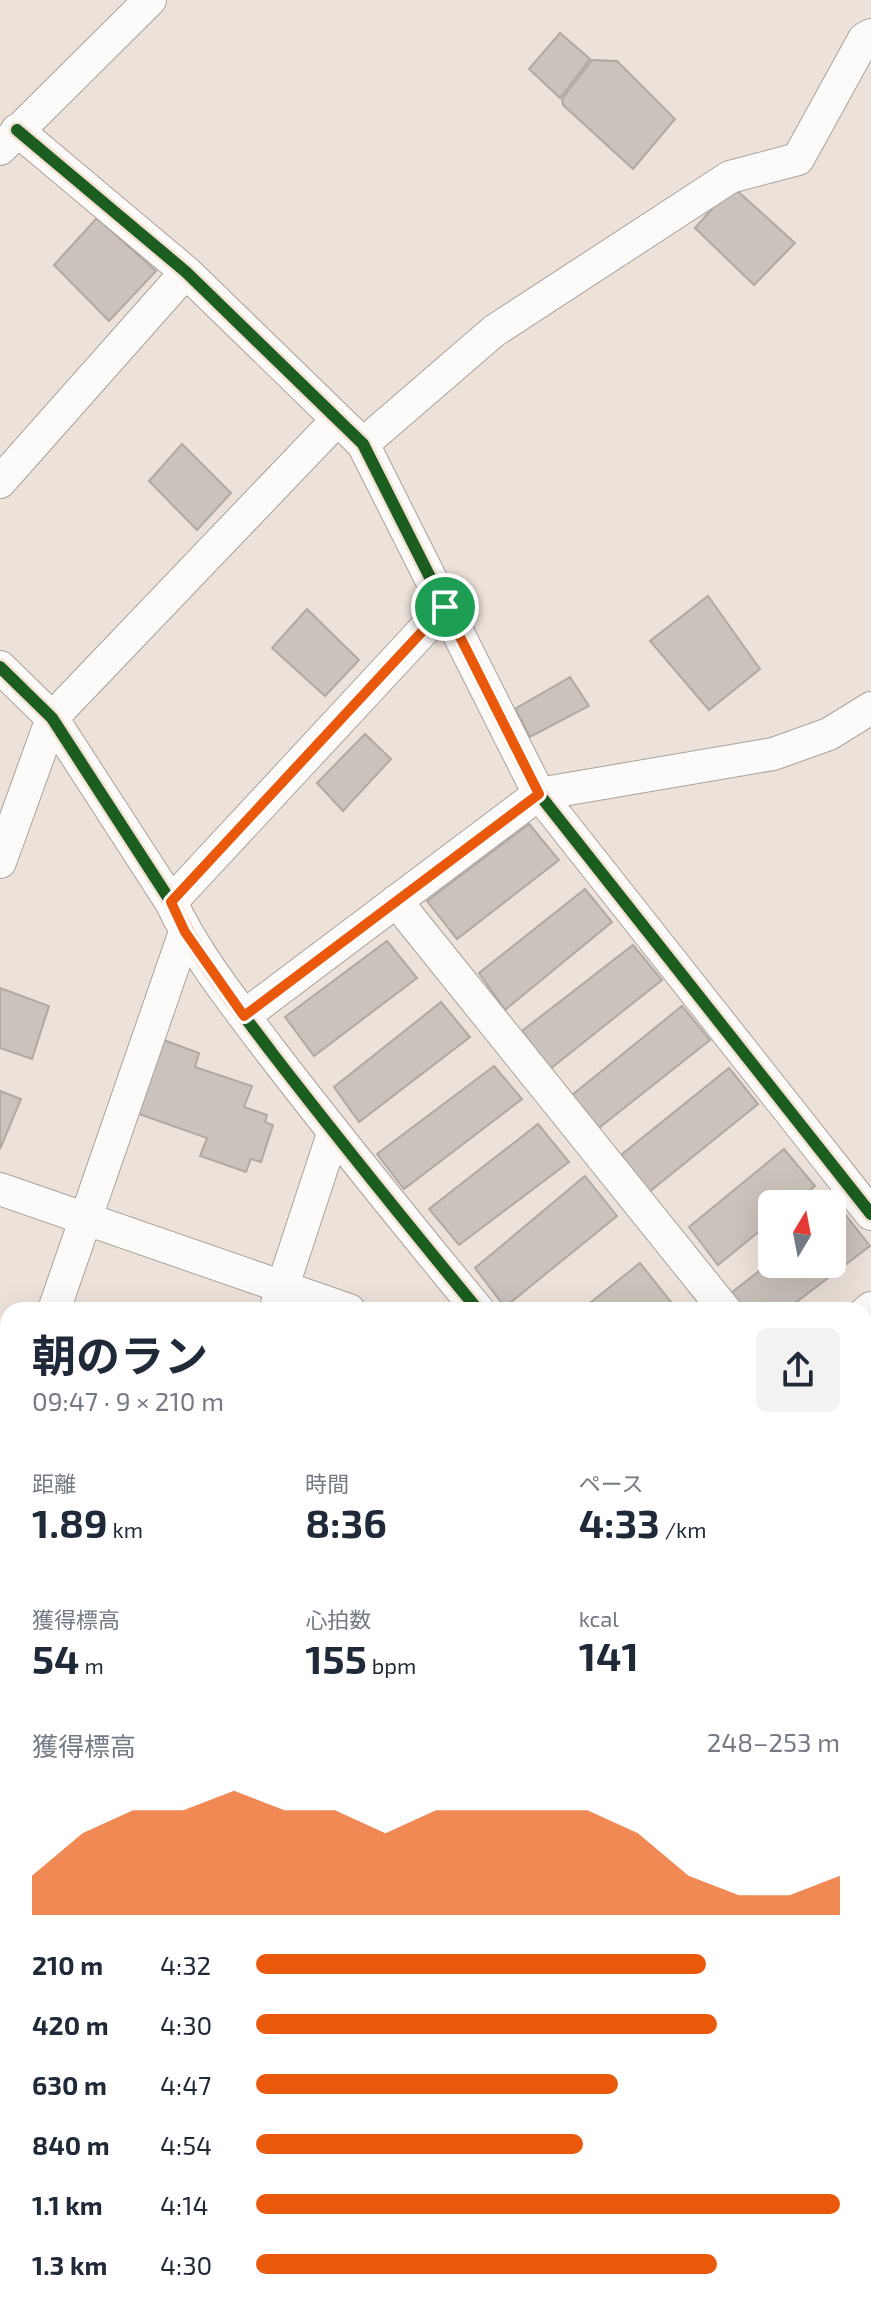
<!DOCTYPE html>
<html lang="ja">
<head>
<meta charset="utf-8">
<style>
	body { margin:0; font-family:"Exo 2","Noto Sans JP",sans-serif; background:#f2f2f3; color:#1f2937; height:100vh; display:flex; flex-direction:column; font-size:30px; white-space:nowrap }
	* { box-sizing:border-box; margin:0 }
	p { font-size:26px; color:#747a83 }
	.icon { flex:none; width:44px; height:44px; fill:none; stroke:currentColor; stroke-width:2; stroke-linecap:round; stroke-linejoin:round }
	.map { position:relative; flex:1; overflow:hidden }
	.drawer { position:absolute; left:0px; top:1302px; width:872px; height:1010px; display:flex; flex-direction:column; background:#fff; border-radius:24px 24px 0 0; box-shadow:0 8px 32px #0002 }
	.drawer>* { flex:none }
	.needle { width:52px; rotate:10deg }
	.buttons { position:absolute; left:758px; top:1190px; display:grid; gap:16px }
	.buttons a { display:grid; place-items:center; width:88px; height:88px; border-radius:12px; background:#fff; box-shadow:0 8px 32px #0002; font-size:40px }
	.pin { position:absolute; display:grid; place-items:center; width:68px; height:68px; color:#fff; margin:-34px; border:4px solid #fff; border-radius:50%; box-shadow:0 2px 8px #0007 }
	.round { display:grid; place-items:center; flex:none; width:84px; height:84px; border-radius:12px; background:#f2f2f3 }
	.overview { display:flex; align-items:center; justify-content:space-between; height:136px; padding:0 32px }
	h1 { font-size:44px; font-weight:700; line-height:60px }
	.stats { display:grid; grid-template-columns:repeat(3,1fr); gap:12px; height:136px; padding:8px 32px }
	.stats div { display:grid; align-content:center }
	.stats b { font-size:40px; font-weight:700 }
	.stats small { font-size:22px; font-weight:400 }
	.stats p { font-size:22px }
	.chart { height:224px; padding:16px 32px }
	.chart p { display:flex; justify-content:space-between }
	.chart svg { width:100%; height:144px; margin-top:8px; fill:#ea580c; opacity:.7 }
	ul { padding:0 32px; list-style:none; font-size:26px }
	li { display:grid; grid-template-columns:128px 96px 1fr; align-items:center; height:60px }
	li i { height:20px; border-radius:10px; background:#ea580c }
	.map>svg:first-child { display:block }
	.building { fill:#cac2bb; stroke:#b0a8a2; stroke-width:2 }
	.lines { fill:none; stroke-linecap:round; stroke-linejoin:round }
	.street-casing { stroke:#a9a29c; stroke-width:34 }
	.street { stroke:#fcfbf9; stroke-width:32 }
	.cycleway-casing { stroke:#f4e1d2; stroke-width:17 }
	.cycleway { stroke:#1b5e20; stroke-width:12 }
	.route-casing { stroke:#fff; stroke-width:16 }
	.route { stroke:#ea580c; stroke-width:10 }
</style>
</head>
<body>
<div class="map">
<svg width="871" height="2311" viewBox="0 0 871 2311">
	<rect width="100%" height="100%" fill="#ece2da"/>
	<path class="building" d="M560,33L590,59L560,98L529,69Z
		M592,60L617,61L675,119L633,169L563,105L562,99Z
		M732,186L795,243L754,285L695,228Z
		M97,218L156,271L109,321L54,265Z
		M182,444L231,493L197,530L149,481Z
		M708,596L760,669L709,710L650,641Z
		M307,609L359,660L325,696L272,648Z
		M570,677L589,706L530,737L515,709Z
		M365,734L391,759L343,811L317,783Z
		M529,824L559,860L457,939L427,901Z
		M585,889L612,922L505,1010L479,973Z
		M387,941L417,978L314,1056L285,1017Z
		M633,945L662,980L550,1069L522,1031Z
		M0,988L49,1006L32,1059L0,1048Z
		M441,1002L470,1037L359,1122L334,1087Z
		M682,1006L710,1040L595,1131L572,1095Z
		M161,1039L199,1053L195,1067L252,1086L244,1107L267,1115L265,1122L273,1125L261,1162L251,1159L246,1172L200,1156L207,1138L133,1112Z
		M494,1066L522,1099L404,1189L377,1154Z
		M729,1068L758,1104L649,1192L621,1155Z
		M0,1091L21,1099L0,1149Z
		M538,1124L569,1162L459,1245L429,1209Z
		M784,1149L815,1186L793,1204H772V1221L718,1265L689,1227Z
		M585,1176L617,1216L505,1307L475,1268Z
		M841,1209L870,1246L786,1310H736L726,1297L772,1261L832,1264V1216Z
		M640,1263L671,1302L660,1310H581Z
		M0,2139L8,2142V2219L0,2216Z
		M0,2227L8,2230V2292L0,2289Z
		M64,2304H117L114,2311H86Z"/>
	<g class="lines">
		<defs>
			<path id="street" d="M17,130L186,272L363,444L539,794L871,1214
				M0,149L150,0
				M363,444L494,331L730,177L798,159L864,39L871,35
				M0,482L186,272
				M0,667L52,718L171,902C196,956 236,1005 272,1053C339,1140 408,1225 478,1310
				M0,862L52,718L337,420
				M396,901L725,1310
				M171,902L445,607
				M244,1016L539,794L773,754L829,734L871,708
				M0,1189L349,1310
				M54,1310L185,932
				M275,1310L333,1134
				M864,1314L871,1308
				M864,1344L871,1350
				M0,1467L8,1444
				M0,1808L8,1811
				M0,2082L8,2058
				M139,2311L143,2304"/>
		</defs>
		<use href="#street" class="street-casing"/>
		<use href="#street" class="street"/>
		<defs>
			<path id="cycleway" d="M17,130L186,272L363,444L539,794L871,1214
				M0,667L52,718L171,902C196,956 236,1005 272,1053C339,1140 408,1225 478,1310"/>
		</defs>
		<use href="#cycleway" class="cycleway-casing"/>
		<use href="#cycleway" class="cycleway"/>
	</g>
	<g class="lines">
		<defs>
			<path id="route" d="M445,607L539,794L244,1016L185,932L171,902Z"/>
		</defs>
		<use href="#route" class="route-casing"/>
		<use href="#route" class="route"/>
	</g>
</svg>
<div class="buttons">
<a><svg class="needle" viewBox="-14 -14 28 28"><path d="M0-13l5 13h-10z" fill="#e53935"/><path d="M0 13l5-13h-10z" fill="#747a83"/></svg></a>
</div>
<div class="pin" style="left:445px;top:607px;background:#1e9e55"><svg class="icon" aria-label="arrive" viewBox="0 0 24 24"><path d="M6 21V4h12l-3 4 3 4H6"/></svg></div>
<section class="drawer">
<div class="overview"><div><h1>朝のラン</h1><p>09:47 · 9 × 210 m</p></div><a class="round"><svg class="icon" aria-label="share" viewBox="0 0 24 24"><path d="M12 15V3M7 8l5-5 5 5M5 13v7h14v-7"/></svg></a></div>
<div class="stats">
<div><p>距離</p><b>1.89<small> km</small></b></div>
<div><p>時間</p><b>8:36</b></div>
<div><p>ペース</p><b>4:33<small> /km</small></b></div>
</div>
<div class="stats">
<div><p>獲得標高</p><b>54<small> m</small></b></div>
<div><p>心拍数</p><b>155<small> bpm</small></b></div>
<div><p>kcal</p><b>141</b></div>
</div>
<div class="chart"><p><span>獲得標高</span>248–253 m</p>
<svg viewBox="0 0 160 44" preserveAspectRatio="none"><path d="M0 44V32L10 19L20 12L30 12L40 6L50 12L60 12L70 19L80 12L90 12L100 12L110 12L120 19L130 32L140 38L150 38L160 32V44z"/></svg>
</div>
<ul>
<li><b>210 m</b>4:32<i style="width:77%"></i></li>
<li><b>420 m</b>4:30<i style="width:79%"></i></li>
<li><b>630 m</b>4:47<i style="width:62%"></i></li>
<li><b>840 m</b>4:54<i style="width:56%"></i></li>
<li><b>1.1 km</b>4:14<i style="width:100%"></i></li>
<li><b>1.3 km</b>4:30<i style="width:79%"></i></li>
</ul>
</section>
</div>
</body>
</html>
